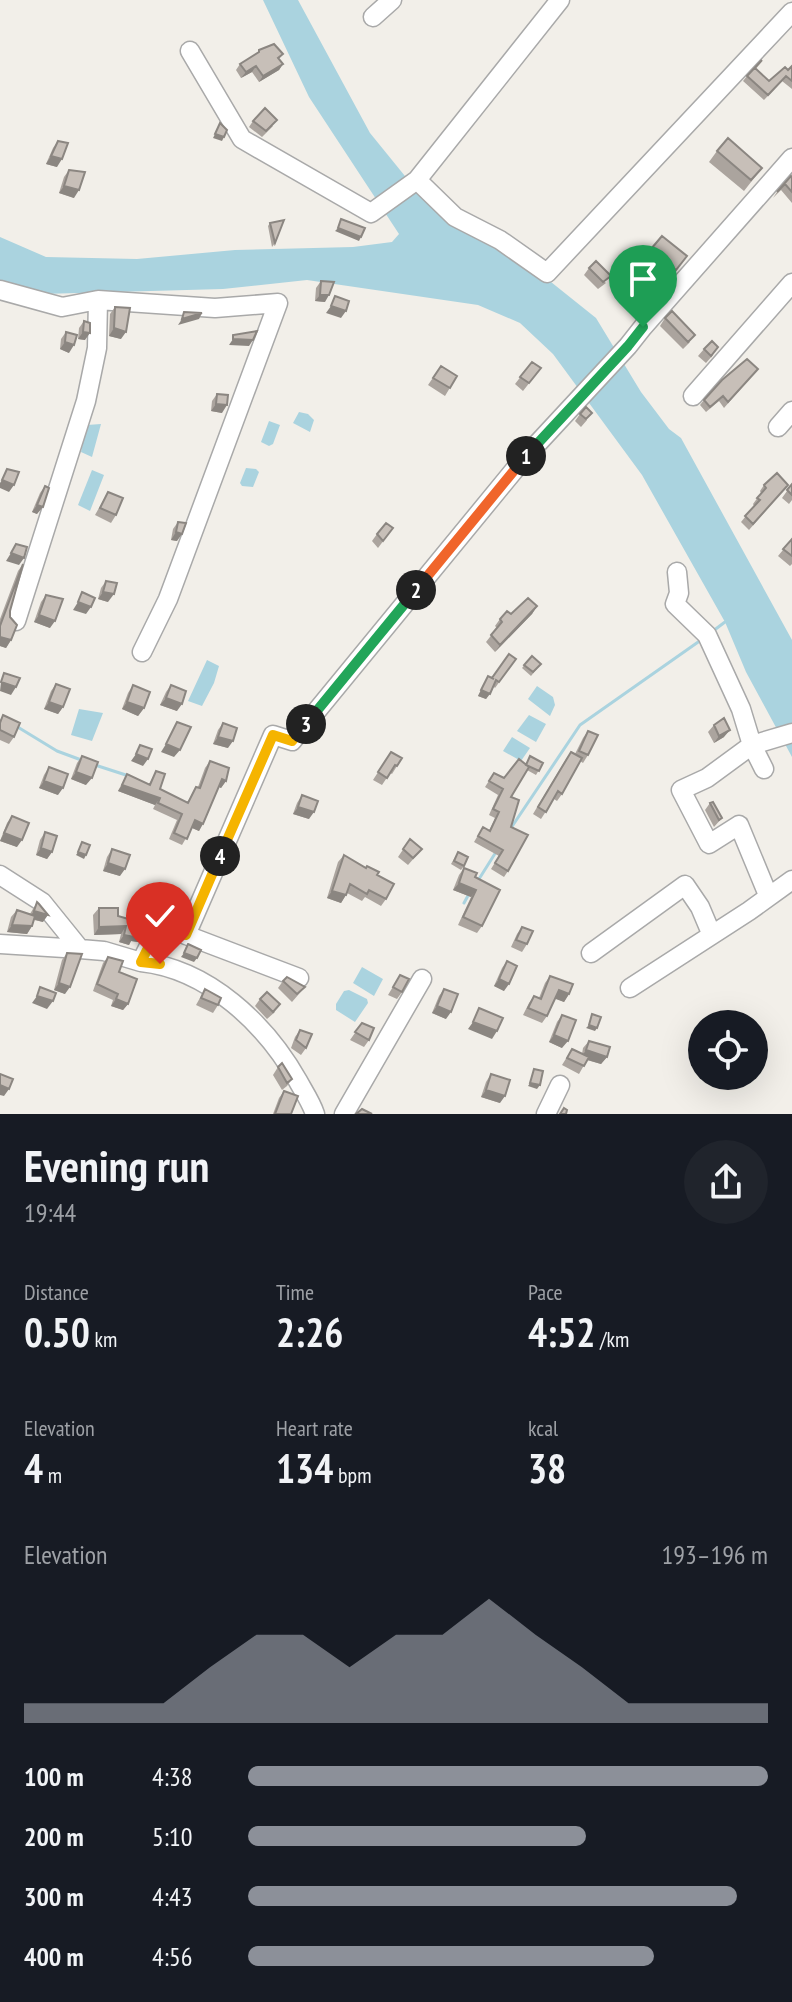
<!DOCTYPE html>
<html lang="en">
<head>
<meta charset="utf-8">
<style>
	body { margin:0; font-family:"PT Sans Narrow",sans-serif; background:#20242c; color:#f1f3f6; height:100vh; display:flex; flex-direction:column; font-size:30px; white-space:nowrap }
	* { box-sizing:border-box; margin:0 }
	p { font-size:26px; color:#9ea1a6 }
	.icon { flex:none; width:44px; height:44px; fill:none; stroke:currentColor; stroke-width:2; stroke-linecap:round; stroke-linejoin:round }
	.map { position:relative; height:1114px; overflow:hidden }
	.panel { display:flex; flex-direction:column; background:#171b24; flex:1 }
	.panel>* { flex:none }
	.buttons { position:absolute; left:688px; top:1010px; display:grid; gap:16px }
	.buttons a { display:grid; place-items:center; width:80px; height:80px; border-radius:50%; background:#171b24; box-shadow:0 8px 32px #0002; font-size:40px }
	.pin { position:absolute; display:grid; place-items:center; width:68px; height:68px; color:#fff; margin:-82px -34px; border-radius:50% 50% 50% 0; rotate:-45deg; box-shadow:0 0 8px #0007 }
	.pin .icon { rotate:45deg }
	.km { position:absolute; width:40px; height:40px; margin:-20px; border-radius:50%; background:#222; color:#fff; font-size:22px; line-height:40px; text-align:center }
	.round { display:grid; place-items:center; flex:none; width:84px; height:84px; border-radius:42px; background:#20242c }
	.head { display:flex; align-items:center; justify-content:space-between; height:136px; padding:0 24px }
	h1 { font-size:44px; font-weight:800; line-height:60px }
	.stats { display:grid; grid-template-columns:repeat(3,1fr); gap:12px; height:136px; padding:8px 24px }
	.stats div { display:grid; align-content:center }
	.stats b { font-size:40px; font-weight:800 }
	.stats small { font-size:22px; font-weight:400 }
	.stats p { font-size:22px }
	.chart { height:224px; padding:16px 24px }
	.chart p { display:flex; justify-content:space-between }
	.chart svg { width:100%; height:144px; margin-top:8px; fill:#8c9099; opacity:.7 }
	ul { padding:0 24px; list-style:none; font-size:26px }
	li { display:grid; grid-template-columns:128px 96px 1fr; align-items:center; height:60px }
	li i { height:20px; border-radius:10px; background:#8c9099 }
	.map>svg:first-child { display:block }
	.water { fill:#aad3df }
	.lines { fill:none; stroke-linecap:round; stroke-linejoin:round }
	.stream { stroke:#aad3df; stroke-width:3 }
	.minor-casing { stroke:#a9a9a9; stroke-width:21 }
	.minor { stroke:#fff; stroke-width:18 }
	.wall { fill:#aba49e }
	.shaded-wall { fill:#8b8681 }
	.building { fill:#c7bfb8; stroke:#8b8681; stroke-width:2 }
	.split-1-casing { stroke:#fff; stroke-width:16 }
	.split-2-casing { stroke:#fff; stroke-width:16 }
	.split-3-casing { stroke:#fff; stroke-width:16 }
	.split-4-casing { stroke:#fff; stroke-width:16 }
	.split-5-casing { stroke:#fff; stroke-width:16 }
	.split-1 { stroke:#22a559; stroke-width:10 }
	.split-2 { stroke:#f0652b; stroke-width:10 }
	.split-3 { stroke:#22a559; stroke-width:10 }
	.split-4 { stroke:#f5b400; stroke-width:10 }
	.split-5 { stroke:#f5b400; stroke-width:10 }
</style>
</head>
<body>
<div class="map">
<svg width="792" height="1114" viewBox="0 0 792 1114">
	<rect width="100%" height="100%" fill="#f2efe9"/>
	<path class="water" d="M263,0H298L370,133L409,181L536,270L596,318L641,392L669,429L681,438L792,640V757L746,672L725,622L642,475L553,354L520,323L478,305L307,280L223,289L42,294L0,283V237L46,257L137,259L235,250L353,247L392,242L399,234L309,97Z
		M299,412L308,414L314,420L310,432L293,423Z
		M269,421L280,425L273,444L269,446L261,442Z
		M101,424L92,457L81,452L87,425Z
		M246,468L256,469L259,472L253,487L242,486L240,483Z
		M92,470L104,475L90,511L78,505Z
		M207,660L219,666L214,683L202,706L188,701Z
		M537,686L553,697L555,705L550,716L528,699Z
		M79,709L103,713L92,741L71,735Z
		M529,715L546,724L536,742L517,731Z
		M512,737L530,748L521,761L503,751Z
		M362,967L383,979L374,996L353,983Z
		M349,990L367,999L368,1003L355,1022L336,1010V1004L344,991Z"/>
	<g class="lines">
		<path class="stream" d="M713,631L725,622
			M16,726L57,751L84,761
			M95,765L129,776
			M511,828L580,725L701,640
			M479,879L496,852
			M464,903L470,892"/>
		<defs>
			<path id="minor" d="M373,17L392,0
				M190,51L242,139L371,213L417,180L560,0
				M417,180L455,217L500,240L547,273L792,12
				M0,290L62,307L98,300L215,308L278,303L168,599L142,652
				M693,396L792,283
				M778,427L792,411
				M677,572L679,593L675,604L707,635L741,709L752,745L764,769
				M16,621L86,401L97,348L98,300
				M0,875L42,902L80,949L104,951L141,962L161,922L186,935
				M768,895L739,825L709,844L681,790L707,778L752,745L792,733
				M0,944L80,949
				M591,953L685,885L700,907L711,933
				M141,962C208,969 266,1024 298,1081C304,1092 311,1102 315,1114
				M299,978L186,935L273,735L292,741L525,457L628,346L643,327L792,158
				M630,988L749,911L792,880
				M344,1114L422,979
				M546,1114L560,1085"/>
		</defs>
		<use href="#minor" class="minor-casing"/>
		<use href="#minor" class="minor"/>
	</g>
	<path class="wall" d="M259,50L283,54L279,59L283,64L279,70L259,82L252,72L241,78L236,70L240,64L255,55Z
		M792,66V89L782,81L764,100L743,81L747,76L756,69L769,81L788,70Z
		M253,121L273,126L262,137L249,127Z
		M58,141L57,167L46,164L53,148Z
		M717,151L762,168L744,191L709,162Z
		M69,170L74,198L59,193L64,177Z
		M792,178V203L781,190L773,198L777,192Z
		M270,223L275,243L272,247L268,226Z
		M651,249L687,256L668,280L643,260Z
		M589,268L606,283L598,289L584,275Z
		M321,281L325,302L315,301L316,288Z
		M115,307L121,339L109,336L110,314Z
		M665,318L690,342L683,349L660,326Z
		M84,321L85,340L78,339L79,328Z
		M66,332L69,353L60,349L61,339Z
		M704,349L713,355L706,363L698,356Z
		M532,362L541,368L523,391L515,384Z
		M441,366L457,376L445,396L428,385Z
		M758,369L724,408L719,401L706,412L700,405L704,400Z
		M217,394L222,413L211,411L212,401Z
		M580,414L587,420L581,427L575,421Z
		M792,484V500L789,504L782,498Z
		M764,485H788L749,530L741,522L754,506L753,504L761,493L760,491Z
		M45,486L37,514L32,512L40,493Z
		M108,492L116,515L111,523L95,515Z
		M178,522L177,541L171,540L173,529Z
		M393,528L378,548L372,541L377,534Z
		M792,539V564L790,566L778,556Z
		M23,564L10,611L11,640L6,648L0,646V619L18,571Z
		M106,581L108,602L98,599L101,588Z
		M46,595L50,628L34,622L41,602Z
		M537,606L532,614L495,652L486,642L497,628L495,626L500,619Z
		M532,656L541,664L531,676L522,668Z
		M516,659L495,688L493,686L486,699L478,696L488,676L491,678Z
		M56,684L63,707L58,714L44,709L51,691Z
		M133,685L144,708L138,716L122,709L128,693Z
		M171,685L177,711L160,705L166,692Z
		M3,715L14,737L9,744L0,740V720Z
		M223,723L228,748L213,744L218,730Z
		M714,725L724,737L714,743L708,732Z
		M588,731V755L583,763L580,761L562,794L557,801L554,799L541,819L533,814L566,759L571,752L575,754L583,738Z
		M391,752L397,766L392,774L390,773L382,785L373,780Z
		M82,756L86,785L71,779L77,763Z
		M210,761L226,781L221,788L219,787L199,831L192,828L182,845L169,839L177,820L153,809L155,805L118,791L127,774L149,784L156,771L160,789L187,803L192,794L196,787H198L205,768Z
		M543,763L536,775L527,770L511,797V827L508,871L504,877L491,869L499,856L474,842L483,827L489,831L495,818L489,815L498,795L485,787L494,773L504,778L525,764Z
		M49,767L58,795L39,788L44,775Z
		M302,795L309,819L293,814L297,803Z
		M710,803L722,818L714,827L705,810Z
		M12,816L17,847L0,841L7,823Z
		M45,832L52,852L47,859L36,855L40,840Z
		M410,839L422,849L408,865L398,857Z
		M112,849L120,876L103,871L107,857Z
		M458,852L464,866L461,870L451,864Z
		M344,855L377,875L386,899L381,906L365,897L362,901L347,893L341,903L327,898L338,862Z
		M464,868L475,877L482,926L477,933L458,925L471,897L453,890L459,875Z
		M37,902L43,922L34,920L32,926L27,934L7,932L11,917L17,910L30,914Z
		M99,908L118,916L139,922L142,918L143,934L138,942L131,941L129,945L119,942L121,934L94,935L93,915Z
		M522,927L527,944L522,952L511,947L517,934Z
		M67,953L65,994L54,990L62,960Z
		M108,957L119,972L128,1004L123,1010L111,1006L113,1000L93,991L103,963Z
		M507,961L504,991L494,986L502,968Z
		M400,975L402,992L397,999L388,995Z
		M550,976L569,994L564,1002L555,998L547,1016L542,1023L523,1015L529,1003L534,996L539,998L545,983Z
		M283,981L305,987L292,1002L278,988Z
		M205,989L218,1005L213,1013L196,1005Z
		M444,989L446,1019L432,1013L439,996Z
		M260,999L275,1012L267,1019L255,1006Z
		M562,1015V1048L549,1042L557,1022Z
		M362,1023L369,1040L364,1047L350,1040Z
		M300,1030L306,1048L301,1055L291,1048L295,1037Z
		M589,1041L607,1057L601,1064L587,1060L579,1074L562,1065L572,1049L582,1054L583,1048Z
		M278,1067L292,1079L287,1086L282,1090L273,1075Z
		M491,1074L500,1103L481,1097L486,1082Z
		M284,1091L291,1114H273L279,1098Z"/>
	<path class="shaded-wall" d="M283,64L279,70L259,82L263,76Z
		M256,66L252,72L241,78L246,72Z
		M215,134L224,137L222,141L213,138Z
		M51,156L62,159L57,167L46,164Z
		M64,186L79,190L74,198L59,193Z
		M338,228L361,237L359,241L335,231Z
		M320,295H329L325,302L315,301Z
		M331,306L346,311L341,318L326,313Z
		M202,313L199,319L178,325L182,319Z
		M114,328L126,332L121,339L109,336Z
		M83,332L90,333L85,340L78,339Z
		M233,339L253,340L249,346L229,345Z
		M65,342L74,345L69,353L60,349Z
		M216,404L227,405L222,413L211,411Z
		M2,480L14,485L9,492L0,488V483Z
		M37,505L43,507L37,514L32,512Z
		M176,532L182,534L177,541L171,540Z
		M11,553L24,558L19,565L6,561Z
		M103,592L114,594L108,602L98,599Z
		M78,602L91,607L86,614L73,610Z
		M537,606L532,614L495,652L500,645Z
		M39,615L55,621L50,628L34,622Z
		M0,637L11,640L6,648L0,646Z
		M1,682L16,687L11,695L0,691Z
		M481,690L490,694L486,699L478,696Z
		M166,698L182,704L177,711L160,705Z
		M49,702L63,707L58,714L44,709Z
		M127,702L144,708L138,716L122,709Z
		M730,730L724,737L714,743L719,736Z
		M218,737L233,741L228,748L213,744Z
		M166,744L180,750L174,757L161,752Z
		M136,754L148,759L143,766L131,761Z
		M76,772L92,778L86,785L71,779Z
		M222,779L226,781L221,788L217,786Z
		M44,781L63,788L58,795L39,788Z
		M122,785L160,798L155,805L118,791Z
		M298,807L314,812L309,819L293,814Z
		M195,820L203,824L199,831L190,827Z
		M4,833L22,840L17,847L0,841Z
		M41,848L52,852L47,859L36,855Z
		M78,852L86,855L84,859L76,855Z
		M108,863L125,869L120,876L103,871Z
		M459,883L476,890L471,897L453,890Z
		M332,891L346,895L341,903L327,898Z
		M34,911L48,915L43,922L29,918Z
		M12,925L32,926L27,934L7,932Z
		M126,926L121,934L94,935L99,927Z
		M135,934H143L138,942L131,941L129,945L119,942L124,935Z
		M184,953L197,958L194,962L181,957Z
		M499,979L509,984L504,991L494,986Z
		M59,983L70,987L65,994L54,990Z
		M559,990L569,994L564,1002L553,998Z
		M37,996L53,1001L47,1009L32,1003Z
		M116,999L128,1004L123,1010L111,1006Z
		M437,1006L451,1012L446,1019L432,1013Z
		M473,1022L497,1031L492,1039L468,1029Z
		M589,1025L597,1028L595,1031L586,1028Z
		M554,1035L568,1041L562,1048L549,1042Z
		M586,1050L607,1057L601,1064L581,1058Z
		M530,1083L540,1085L537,1089L528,1086Z
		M0,1085L9,1089L4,1096L0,1095Z
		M486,1090L505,1096L500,1103L481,1097Z"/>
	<path class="building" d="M274,44L283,54L278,58L283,64L263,76L256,66L246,72L240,64L259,52V50Z
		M762,60L755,68L769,81L785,67L788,70L792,66V81L786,76L768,95L747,76Z
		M265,108L277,120L266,131L253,121Z
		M220,123L227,130L224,137L215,134Z
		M728,138L762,168L751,180L717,151Z
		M58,141L68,143L62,159L51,156Z
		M69,170L85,172L79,190L64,186Z
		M791,176L792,178V192L785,184L777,192Z
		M341,219L365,228L361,237L338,228Z
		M284,220L275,243L270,223Z
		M662,236L687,256L676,270L651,249Z
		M596,261L611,276L603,282L589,268Z
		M321,281L334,282L329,295H320Z
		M335,296L349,301L346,311L331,306Z
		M115,307L130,308L126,332L114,328Z
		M672,311L695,335L688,342L665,318Z
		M184,312L202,313L182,319Z
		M84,321L90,323V333L83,332Z
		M257,331L253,340L233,339V335Z
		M66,332L77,335L74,345L65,342Z
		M712,341L718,347L711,356L704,349Z
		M747,359L758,369L728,402L723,396L710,407L704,400L722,380Z
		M532,362L541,368L529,383L520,377Z
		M441,366L457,376L450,388L433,378Z
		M217,394L228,395L227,405L216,404Z
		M586,407L592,413L586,419L580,414Z
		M7,469L19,472L14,485L2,480Z
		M777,473L788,485L753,524L745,516L760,500L757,498L766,488L764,485Z
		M792,484V495L787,490Z
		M45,486L49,488L43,507L37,505Z
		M108,492L123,498L116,515L100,508Z
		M178,522L186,523L182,534L176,532Z
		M386,523L393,528L383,541L377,534Z
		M792,539V556L783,549Z
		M16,544L27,547L24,558L11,553Z
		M23,564L10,611V617L17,625L11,640L0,637V626Z
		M106,581L117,583L114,594L103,592Z
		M82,592L95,598L91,607L78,602Z
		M46,595L63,599L55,621L39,615Z
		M528,598L537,606L500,645L491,635L502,622L500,619L507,611L511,614Z
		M509,654L516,659L499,682L496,680L490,694L481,690L488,676L494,679L492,678Z
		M532,656L541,664L533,672L524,665Z
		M4,673L20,678L16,687L1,682Z
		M56,684L70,689L63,707L49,702Z
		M133,685L150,692L144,708L127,702Z
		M171,685L186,691L182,704L166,698Z
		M3,715L20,723L14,737L0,730V723Z
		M724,718L730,730L719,736L714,725Z
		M177,722L191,727L180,750L166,744Z
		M223,723L237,728L233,741L218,737Z
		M588,731L598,735L588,755L579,751Z
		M140,745L152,749L148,759L136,754Z
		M391,752L402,758L397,766L395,765L387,778L378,772Z
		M571,752L582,758L562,794L558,791L546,812L538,807Z
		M82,756L98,762L92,778L76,772Z
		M530,756L543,763L539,771L526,765Z
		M519,759L529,767L511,797L519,800L511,827L528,835L508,871L495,863L503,850L478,836L483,827L490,831L499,812L493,809L503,789L489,781L494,773L504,778Z
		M210,761L229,768L226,781L222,779L203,824L195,820L187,839L174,833L182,814L158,803L160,798L122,785L127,774L150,785L156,771L165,774L160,789L188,803L196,787L200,788Z
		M49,767L68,774L63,788L44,781Z
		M302,795L318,801L314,812L298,807Z
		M713,802L722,818L719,820L710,803Z
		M12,816L29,823L22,840L4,833Z
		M45,832L57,836L52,852L41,848Z
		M410,839L422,849L413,858L403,849Z
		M82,842L90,845L86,855L78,852Z
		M112,849L130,855L125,869L108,863Z
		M458,852L468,857L464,866L454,861Z
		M344,855L366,868L367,866L379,872L377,875L394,884L386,899L369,890L367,894L350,884L346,895L332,891Z
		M464,868L477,873L475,877L500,890L482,926L463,917L476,890L459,883Z
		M37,902L39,904L48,915L34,911Z
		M99,908H118V916L142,923V918H151L143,934H135L134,937L124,935L126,926L99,927Z
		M17,910L35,916L32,926L12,925Z
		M522,927L533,931L527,944L516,940Z
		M188,944L201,950L197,958L184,953Z
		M67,953L82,954L70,987L59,983Z
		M108,957L123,961L119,972L137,979L128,1004L116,999L118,994L97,984Z
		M507,961L517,966L509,984L499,979Z
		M400,975L409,979L402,992L393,987Z
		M550,976L573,984L569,994L559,990L547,1016L528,1008L534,996L541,999Z
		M287,977L305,987L297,994L283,981Z
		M40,987L56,993L53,1001L37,996Z
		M205,989L221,998L218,1005L201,998Z
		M444,989L458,994L451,1012L437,1006Z
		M267,992L280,1004L273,1012L260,999Z
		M479,1008L503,1018L497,1031L473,1022Z
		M592,1014L601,1017L597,1028L589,1025Z
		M562,1015L576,1020L568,1041L554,1035Z
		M362,1023L374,1028L369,1040L355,1032Z
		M300,1030L312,1034L306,1048L296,1040Z
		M589,1041L610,1047L607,1057L586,1050Z
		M572,1049L589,1057L584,1066L567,1058Z
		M282,1063L292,1079L287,1083L278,1067Z
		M534,1069L543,1071L540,1085L530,1083Z
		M0,1074L13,1079L9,1089L0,1085Z
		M491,1074L510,1080L505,1096L486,1090Z
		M284,1091L298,1096L291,1114H275Z
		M564,1108L567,1110L566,1114H560Z
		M362,1109L372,1114H356Z"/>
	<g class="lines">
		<defs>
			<path id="split-1" d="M526,456L628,346L643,327"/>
			<path id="split-2" d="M416,590L526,456"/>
			<path id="split-3" d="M306,724L416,590"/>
			<path id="split-4" d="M220,856L273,735L292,741L306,724"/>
			<path id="split-5" d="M160,964L141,962L161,922L186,935L220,856"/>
		</defs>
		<use href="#split-1" class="split-1-casing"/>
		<use href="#split-2" class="split-2-casing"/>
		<use href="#split-3" class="split-3-casing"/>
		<use href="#split-4" class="split-4-casing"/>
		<use href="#split-5" class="split-5-casing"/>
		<use href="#split-1" class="split-1"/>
		<use href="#split-2" class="split-2"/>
		<use href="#split-3" class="split-3"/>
		<use href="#split-4" class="split-4"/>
		<use href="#split-5" class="split-5"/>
	</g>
</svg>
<div class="buttons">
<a><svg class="icon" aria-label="locate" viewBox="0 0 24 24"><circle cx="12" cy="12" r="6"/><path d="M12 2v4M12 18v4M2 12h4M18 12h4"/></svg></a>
</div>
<div class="pin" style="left:643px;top:327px;background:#1e9e55"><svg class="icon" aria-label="arrive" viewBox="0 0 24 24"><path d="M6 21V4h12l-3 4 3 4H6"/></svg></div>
<div class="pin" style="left:160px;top:964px;background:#d93025"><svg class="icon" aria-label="check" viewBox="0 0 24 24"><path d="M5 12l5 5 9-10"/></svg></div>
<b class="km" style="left:526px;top:456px">1</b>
<b class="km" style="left:416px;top:590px">2</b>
<b class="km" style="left:306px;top:724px">3</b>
<b class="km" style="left:220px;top:856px">4</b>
</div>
<section class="panel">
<div class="head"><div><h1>Evening run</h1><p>19:44</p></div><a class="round"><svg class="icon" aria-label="share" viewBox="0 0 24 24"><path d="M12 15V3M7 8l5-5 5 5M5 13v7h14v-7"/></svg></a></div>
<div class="stats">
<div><p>Distance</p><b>0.50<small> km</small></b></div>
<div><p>Time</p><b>2:26</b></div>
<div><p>Pace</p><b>4:52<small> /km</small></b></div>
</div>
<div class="stats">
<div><p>Elevation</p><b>4<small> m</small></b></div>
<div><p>Heart rate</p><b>134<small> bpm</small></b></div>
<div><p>kcal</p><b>38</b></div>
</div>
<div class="chart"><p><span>Elevation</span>193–196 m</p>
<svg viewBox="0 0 160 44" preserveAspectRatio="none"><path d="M0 44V38L10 38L20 38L30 38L40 27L50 17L60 17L70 27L80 17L90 17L100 6L110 17L120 27L130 38L140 38L150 38L160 38V44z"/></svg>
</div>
<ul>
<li><b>100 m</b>4:38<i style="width:100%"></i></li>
<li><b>200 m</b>5:10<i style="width:65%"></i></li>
<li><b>300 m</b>4:43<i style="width:94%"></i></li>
<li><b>400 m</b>4:56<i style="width:78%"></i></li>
</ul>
</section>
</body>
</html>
